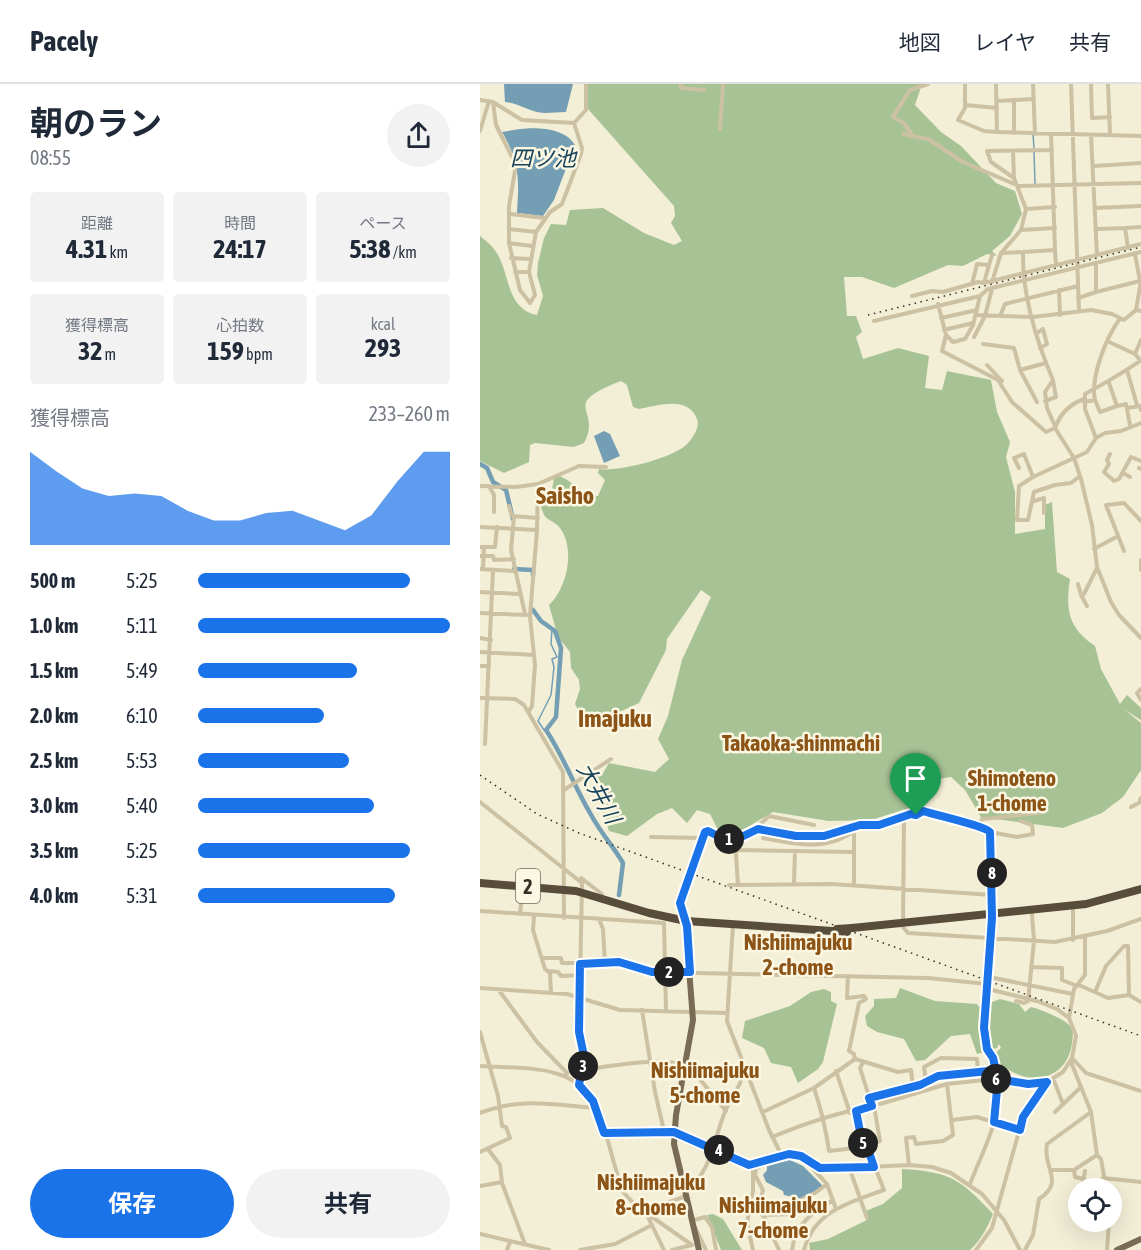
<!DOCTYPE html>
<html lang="ja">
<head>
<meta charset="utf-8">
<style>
	body { margin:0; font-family:"Asap Condensed","Noto Sans JP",sans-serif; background:#f2f2f3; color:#1f2937; height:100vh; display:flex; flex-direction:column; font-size:22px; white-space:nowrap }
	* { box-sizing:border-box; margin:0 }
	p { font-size:20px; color:#747a83 }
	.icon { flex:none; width:33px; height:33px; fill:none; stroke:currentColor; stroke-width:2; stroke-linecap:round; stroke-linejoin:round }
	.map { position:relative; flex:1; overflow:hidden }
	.drawer { display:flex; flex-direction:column; background:#fff; width:480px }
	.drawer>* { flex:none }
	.buttons { position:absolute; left:588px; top:1094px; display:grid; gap:12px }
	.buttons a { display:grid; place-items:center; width:54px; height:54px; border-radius:50%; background:#fff; box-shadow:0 6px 24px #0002; font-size:30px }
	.pin { position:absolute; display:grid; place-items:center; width:51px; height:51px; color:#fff; margin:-62px -26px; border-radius:50% 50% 50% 0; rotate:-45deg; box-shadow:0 0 6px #0007 }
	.pin .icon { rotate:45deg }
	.km { position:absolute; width:30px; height:30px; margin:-15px; border-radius:50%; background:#222; color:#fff; font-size:16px; line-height:30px; text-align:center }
	.round { display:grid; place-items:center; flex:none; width:63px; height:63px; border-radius:32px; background:#f2f2f3 }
	.head { display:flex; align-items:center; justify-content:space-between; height:102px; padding:0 30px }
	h1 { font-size:33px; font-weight:700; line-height:45px }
	.stats { display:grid; grid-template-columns:repeat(3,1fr); gap:9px; height:102px; padding:6px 30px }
	.stats div { display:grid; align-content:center; border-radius:6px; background:#f2f2f3; text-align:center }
	.stats b { font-size:26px; font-weight:700 }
	.stats small { font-size:16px; font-weight:400 }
	.stats p { font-size:16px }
	.chart { height:168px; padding:12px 30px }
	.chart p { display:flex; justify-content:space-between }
	.chart svg { width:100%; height:108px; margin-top:6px; fill:#1a73e8; opacity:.7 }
	.primary-button { display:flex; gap:12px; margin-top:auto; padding:12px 30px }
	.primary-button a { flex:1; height:69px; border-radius:36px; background:#1a73e8; color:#fff; font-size:24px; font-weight:700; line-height:69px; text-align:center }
	.primary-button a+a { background:#f2f2f3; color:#1f2937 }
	ul { padding:0 30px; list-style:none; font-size:20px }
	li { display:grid; grid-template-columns:96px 72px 1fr; align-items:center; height:45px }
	li i { height:15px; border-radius:8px; background:#1a73e8 }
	header { display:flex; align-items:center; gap:36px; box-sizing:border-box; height:84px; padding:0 30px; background:#fff; border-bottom:2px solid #e0e1e3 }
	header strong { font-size:28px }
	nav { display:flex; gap:33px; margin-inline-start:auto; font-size:21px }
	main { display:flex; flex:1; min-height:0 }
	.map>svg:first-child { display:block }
	.green { fill:#a7c395 }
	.water { fill:#739eb3 }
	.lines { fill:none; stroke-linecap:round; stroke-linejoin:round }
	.stream { stroke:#739eb3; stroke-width:1.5 }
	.river { stroke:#739eb3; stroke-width:4.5 }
	.minor { stroke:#ccc1a2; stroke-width:4 }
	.major { stroke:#796b54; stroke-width:6 }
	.highway { stroke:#584c3b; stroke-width:8 }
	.rail { stroke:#362f25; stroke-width:1.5; stroke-dasharray:1.5 4.5; stroke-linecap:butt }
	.highway-bridge { stroke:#584c3b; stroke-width:8 }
	.route-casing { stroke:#fff; stroke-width:12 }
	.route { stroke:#1a73e8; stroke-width:8 }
	.labels { text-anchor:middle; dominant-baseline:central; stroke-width:5; stroke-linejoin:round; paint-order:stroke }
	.shield { fill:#fbf7e3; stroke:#716b5e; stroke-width:1.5 }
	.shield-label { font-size:20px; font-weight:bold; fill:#362f25 }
	.water-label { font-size:22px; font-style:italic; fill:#17435b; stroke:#fbf7e3 }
	.neighbourhood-label { font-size:22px; font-weight:bold; fill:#8c5416; stroke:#fbf7e3 }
	.quarter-label { font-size:24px; font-weight:bold; fill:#8c5416; stroke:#fbf7e3 }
</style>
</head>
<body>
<header>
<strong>Pacely</strong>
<nav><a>地図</a><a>レイヤ</a><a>共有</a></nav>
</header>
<main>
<section class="drawer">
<div class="head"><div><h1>朝のラン</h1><p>08:55</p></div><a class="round"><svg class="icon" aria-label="share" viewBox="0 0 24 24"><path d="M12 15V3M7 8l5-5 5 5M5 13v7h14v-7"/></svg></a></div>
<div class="stats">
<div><p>距離</p><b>4.31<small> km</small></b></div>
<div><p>時間</p><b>24:17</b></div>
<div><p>ペース</p><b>5:38<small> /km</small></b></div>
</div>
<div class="stats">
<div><p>獲得標高</p><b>32<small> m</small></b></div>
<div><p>心拍数</p><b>159<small> bpm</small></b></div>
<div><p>kcal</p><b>293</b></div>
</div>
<div class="chart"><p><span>獲得標高</span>233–260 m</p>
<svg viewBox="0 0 160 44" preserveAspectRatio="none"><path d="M0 44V6L10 14L20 21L30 24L40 23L50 24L60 30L70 34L80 34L90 31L100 30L110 34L120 38L130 32L140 18L150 6L160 6V44z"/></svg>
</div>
<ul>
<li><b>500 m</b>5:25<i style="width:84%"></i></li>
<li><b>1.0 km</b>5:11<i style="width:100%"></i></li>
<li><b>1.5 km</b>5:49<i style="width:63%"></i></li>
<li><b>2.0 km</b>6:10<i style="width:50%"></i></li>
<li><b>2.5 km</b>5:53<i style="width:60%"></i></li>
<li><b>3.0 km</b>5:40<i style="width:70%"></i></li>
<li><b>3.5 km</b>5:25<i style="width:84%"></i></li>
<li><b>4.0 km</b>5:31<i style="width:78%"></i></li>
</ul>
<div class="primary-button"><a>保存</a><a>共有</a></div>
</section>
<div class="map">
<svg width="661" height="1166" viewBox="0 0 661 1166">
	<rect width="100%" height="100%" fill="#f3eed6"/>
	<path class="green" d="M108,0H442L435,21L461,48L481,62L516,99L535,107L542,130L530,152L512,167L517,172L507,170L483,182L468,181L414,204L382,193H364L367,232H376L382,248L376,253L383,275L418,264L449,272L445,304L462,306L467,287L511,296L517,328L530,358L526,373L535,408V450L565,445V421L572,418L577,488L590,495C585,527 589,544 615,562L621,585L640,620L647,611L661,624V636L645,626L661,639V686L643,713L622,729L583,744L501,733L485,706L471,693L452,696L443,706L439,721L391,736L349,737L293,728L251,753L240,750L230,730L217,726L207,739L192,724L177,730L147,752L129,747L112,693L123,689L129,679L175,688L189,675L178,655L188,632L202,576L231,513L221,506L187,555L186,566L159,619L122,636L110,638L101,632L95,620L100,605L99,596L91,584L90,568L78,553L69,521C86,505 95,469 82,447C78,440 74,439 68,435C61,431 59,414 59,406H72L74,394L79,392C93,397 102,411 118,412L125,396L118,389L119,385C138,388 194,374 207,360C213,354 220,343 217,335C208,311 177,322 159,325L153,323L147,301L141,297C77,322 123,324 104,359L94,363L55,359L50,361L49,378L24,389L0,377V152C5,156 11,161 14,165C31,186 24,224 57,231L63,212L57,191L58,179L64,154L71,140L86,141L90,126L123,124L164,149L194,161L202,157L191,139L195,132L194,122L108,25Z
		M420,904L455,917L497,920L499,923L520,915L539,920L545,928L551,923C560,925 584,935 589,941C594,947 593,952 592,959C588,992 556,1003 529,986C521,981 517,979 514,970L521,964L519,960L517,964L497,970L490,950L471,952L445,976L436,977L424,955L397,948L387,942L385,932L394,922V915L416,914Z
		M344,905L351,908V917L357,920L343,978L338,985L318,999L311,983L291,979L284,964L262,954L265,937L310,922L331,908Z
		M422,1085C471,1088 480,1095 513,1130C507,1144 501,1156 490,1166H330L329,1159L348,1155L387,1136L383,1128L403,1120L422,1104Z
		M233,1130L243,1135L262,1166H241L227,1131Z"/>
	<path class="water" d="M24,0H93L86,28C79,28 71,29 65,29C50,29 39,19 25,18Z
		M40,45C58,43 85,44 95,61L74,116L63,132L37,129C39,95 40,79 22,48Z
		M124,347L130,350L140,372L124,379L114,352Z
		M310,1076L323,1082L342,1101L341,1105L321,1115L304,1111L303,1107L286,1098L283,1091L287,1086V1080Z"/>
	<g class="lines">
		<path class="stream" d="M553,50L554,64
			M554,68L555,100
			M64,646L58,637L71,611L74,583L72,575L77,573L71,560L72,545"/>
		<path class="river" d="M0,380L7,384L13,398L26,406L33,435
			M34,485L53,486V491
			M53,526L61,537L75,547L81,564L76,633L66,646C84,673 94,702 110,729C120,748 133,762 143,779L139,811"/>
		<path class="minor" d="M201,0V4L224,6
			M485,0V24L478,36L504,47L517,48L661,52
			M516,0L517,48
			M553,0L555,50
			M591,0L599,227
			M611,0L612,34L630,33
			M628,0L630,50
			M0,16L13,18L42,36L94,39
			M517,17L553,15
			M13,18L16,41L36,81L29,122V159L40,206L50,219L55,211L49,188L56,148L70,128L82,120L101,70L102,64L94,39
			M485,21L517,24
			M94,39L106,26V0
			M240,45L243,0
			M0,47L9,17
			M534,49V17
			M423,50L448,55L483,78L539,102L661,99
			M571,50L575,166L543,168C542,211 556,256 573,296L565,308L567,324L575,342
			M611,51L617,171
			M433,52L424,39L413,33L430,6L448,0
			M533,67L534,94L546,125
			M614,82L661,79
			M534,94L511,78L507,67L572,66
			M615,124L661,122
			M31,130L64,134
			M645,144L661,143
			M29,145L56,148
			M616,145L645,144L648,164
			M541,146L546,125L575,123
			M29,159L52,162
			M575,166L576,181
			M521,169L541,146L575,144
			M31,174L50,175
			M509,181L512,171
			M35,188H49
			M512,198L521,169L543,168
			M492,200L497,180L509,181L504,199
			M579,206L580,231
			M616,208L660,197L655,170
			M432,212L452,207L463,208L498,198L504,199L661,160
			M598,214L616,208V180
			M458,220L466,251L473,258L485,255L493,241L500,212
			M656,226L661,197
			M521,230L525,220L598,202
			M496,231L553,233L611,226L632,230L644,236L656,226L661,227
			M461,234L497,226
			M394,237L500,212L508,205L661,168
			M464,246L493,239
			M557,249L563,245L567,260L560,264
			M466,251L462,267L518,296L532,318L566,348L575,344
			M494,253L505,232L512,205
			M627,257L655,270L660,276
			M503,260L534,264L540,286L566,279
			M655,270L661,256
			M507,281L522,297
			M540,286L557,318
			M647,286L657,321
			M604,315C590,320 580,330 575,344L594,374L601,395L612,441L617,483L631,518L639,531L661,554
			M615,316L620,328L637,322L629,299
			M565,317L576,313L573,297
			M604,318L615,316C610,294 626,254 639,236
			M637,322L646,320L650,341
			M647,324L660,322L661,326
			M616,354L605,325V310C625,299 643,289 661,276
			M630,370L627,376L629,380L624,388L634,397L639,395L651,373L661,377
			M539,384L534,374L544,370L553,393L607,368L616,354L625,349L641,347L661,339
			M659,384L661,385
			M643,389L650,393
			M553,393L539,402L537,436H548L554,408L575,401L591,399L600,392
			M0,402L36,403L58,400L99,382L126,383
			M9,402L14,411V428
			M554,417L564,414V429
			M29,422L32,432L58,434
			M34,432L31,466L45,530
			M0,443L57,446
			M0,463H15L17,443
			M614,465L638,452
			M644,467L626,421L644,419L661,437
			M0,472H13L14,476L34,475
			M661,476V486
			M0,485L34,487
			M3,485L4,463
			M598,500L601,511L604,510L617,484
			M0,508L40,510
			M601,511L607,522
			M0,529L47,531
			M0,554L11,556
			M0,568L54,571
			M0,582H9
			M661,605L657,609L661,616
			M0,614L35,615L44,621L83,688L84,834
			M49,627L52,622L55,581L50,532L57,446L58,400
			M5,660L13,486
			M84,706L131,675
			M0,718L102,799L99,948L104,972L99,1001
			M651,723L659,719L661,714
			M424,733L423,843L428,849L575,858L627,847L661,835
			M499,741L502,735C523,733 542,731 563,728L564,723L556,721L555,714
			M374,745V801
			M274,746L289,732L334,741
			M510,748L537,753L553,750L552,741L541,737
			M171,753L223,754
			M283,754C315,760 346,768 374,747
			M255,756L258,801
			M256,766L374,768
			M101,794L122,810
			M314,799L315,767
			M249,801L352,800L512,811
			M593,826V856
			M0,827L184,839
			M40,830L43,802
			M54,832L53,846L65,885L70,889L71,908
			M119,835L123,845L125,880
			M184,840L186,926
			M253,841L247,937L289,1046L301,1070
			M63,874H81L82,879H101
			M101,880L139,878L172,888L448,894L507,900L512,834L510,748L503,742L483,740L443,727L399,741H380L344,752L316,751L278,745L255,756L242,754L228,747L225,748C217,770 195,812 205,833
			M551,883L582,884V896L597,902
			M69,887L78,888L81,892L101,891
			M368,892L367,914L384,912L386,915L379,919L369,967L374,970L375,975
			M509,893L593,910
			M599,901L628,914L649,911L661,918
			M0,904L87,910L140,926L247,929
			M18,905L57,958L87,989L86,993
			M508,905L557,917L577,925L589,934
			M615,908L626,882L644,862H648L649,911
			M536,917L544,919L548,917L554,857L552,830
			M162,926L175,1008L184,1047
			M0,948L18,1012L22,1042L26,1043L30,1054L0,1068
			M592,974L606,989L661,1007
			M375,975L418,988L431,986L433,1003
			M591,978L611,1028L617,1071L621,1075L626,1104
			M383,979L380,984L392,1022
			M0,982C25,984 54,982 78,990C127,1004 126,1069 144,1109L155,1121L212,1161
			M102,986C125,983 192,970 209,984C220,994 236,1015 246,1027
			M356,987L370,1029
			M573,994L583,1020
			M446,998L444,983L461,974L497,975L498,988
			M389,1014L440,1001L458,992L509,987L513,996
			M400,1020L467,1000L524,994L553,1000L567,998L583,988L592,974L596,952L589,934L594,905L605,891V853
			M376,1027L383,1063L389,1068L394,1082
			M283,1028L334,1004L375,975
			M575,1028L600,1004
			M0,1029C39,1013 75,1021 116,1024
			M472,1036L497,1033L540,1046
			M124,1049L194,1048L269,1081C286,1082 292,1066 321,1072L347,1100L356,1125
			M292,1053C326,1039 358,1028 394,1022L400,1057L383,1063L349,1067C346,1045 341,1025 334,1004
			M8,1065L20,1081L22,1099L45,1160
			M259,1078L273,1085L279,1083L280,1079
			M429,1081L426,1054L434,1053L436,1060L463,1057L473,1051L467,1000
			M334,1082L347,1085L429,1081L452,1083L471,1089L502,1110L524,1136L540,1166
			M369,1083L387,1134
			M276,1085L275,1091L283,1106L279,1122L299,1166
			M570,1086H594L617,1071
			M594,1086L595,1093L604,1095
			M623,1094L661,1098
			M490,1100C502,1068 524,1031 518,994C515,977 506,964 505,946C504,931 509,915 507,900
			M0,1102L22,1098
			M602,1104L605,1087
			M205,1107C233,1091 235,1044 249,1019C256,1007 263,997 265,981
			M165,1127L206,1112
			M166,1129L184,1166
			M282,1131L316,1130L322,1115L335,1109L347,1100
			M214,1136L225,1133L232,1143L236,1166
			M215,1143L226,1166
			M0,1150L69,1166
			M27,1166L30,1158
			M100,1166L135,1160L172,1141
			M192,1166L212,1161
			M273,1166L267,1139L273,1107V1085
			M312,1166C315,1141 332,1128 353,1116
			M324,1166C334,1127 370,1118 404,1106L395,1083
			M496,1166L512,1144L543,1033L567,998
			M545,1166L553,1151L559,1115C586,1097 562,1085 567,1060L611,1028
			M627,1166L629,1137"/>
		<path class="major" d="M205,833L213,936L196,1031L194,1060L219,1166
			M637,1166L661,1155"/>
		<path class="highway" d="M0,799L96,807L169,829L206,837L367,848
			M372,844L606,820L661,805"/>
		<path class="rail" d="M388,231L661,163
			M0,691L57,730L99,749L661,952"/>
		<path class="highway-bridge" d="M357,845L372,844"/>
	</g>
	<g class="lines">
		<defs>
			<path id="route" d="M436,731L431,730L399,741H380L344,752H316L278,745L255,756L242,754L228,747L225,748L200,819L207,842L210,888H172L139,878L100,880L99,948L104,972L99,1001L113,1017L124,1049L194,1048L269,1081L309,1070L321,1072L340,1084L394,1083L389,1068L383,1063L376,1027L392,1022L389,1014L440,1001L458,992L509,987L513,996L518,995L514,1038L540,1046L543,1033L567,998L548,1000L518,995L513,974L507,965L504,944L512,834L510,748C505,742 455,731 443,727L436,731"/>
		</defs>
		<use href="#route" class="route-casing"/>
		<use href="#route" class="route"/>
	</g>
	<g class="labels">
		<rect class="shield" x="36" y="785" width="24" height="34" rx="4.5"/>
		<g class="shield-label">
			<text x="48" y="802">2</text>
		</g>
		<g class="water-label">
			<text x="63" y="74">四ツ池</text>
			<text transform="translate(119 709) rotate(61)">大井川</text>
		</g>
		<g class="neighbourhood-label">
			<text x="321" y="659">Takaoka-shinmachi</text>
			<text x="532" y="694">Shimoteno<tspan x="532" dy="25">1-chome</tspan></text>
			<text x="318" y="858">Nishiimajuku<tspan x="318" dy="25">2-chome</tspan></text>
			<text x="225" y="986">Nishiimajuku<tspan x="225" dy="25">5-chome</tspan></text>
			<text x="171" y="1098">Nishiimajuku<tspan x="171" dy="25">8-chome</tspan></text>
			<text x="293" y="1121">Nishiimajuku<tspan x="293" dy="25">7-chome</tspan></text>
		</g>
		<g class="quarter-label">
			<text x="85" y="411">Saisho</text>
			<text x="135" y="634">Imajuku</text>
		</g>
	</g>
</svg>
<div class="buttons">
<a><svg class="icon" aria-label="locate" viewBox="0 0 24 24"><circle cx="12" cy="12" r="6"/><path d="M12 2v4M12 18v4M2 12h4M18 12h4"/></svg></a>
</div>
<div class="pin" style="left:436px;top:731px;background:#1e9e55"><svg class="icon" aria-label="arrive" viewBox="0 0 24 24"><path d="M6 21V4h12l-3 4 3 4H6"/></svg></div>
<b class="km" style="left:249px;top:755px">1</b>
<b class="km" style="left:189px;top:888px">2</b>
<b class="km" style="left:103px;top:982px">3</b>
<b class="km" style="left:239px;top:1066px">4</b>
<b class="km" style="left:383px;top:1059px">5</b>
<b class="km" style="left:516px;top:995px">6</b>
<b class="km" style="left:512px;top:789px">8</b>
</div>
</main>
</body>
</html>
